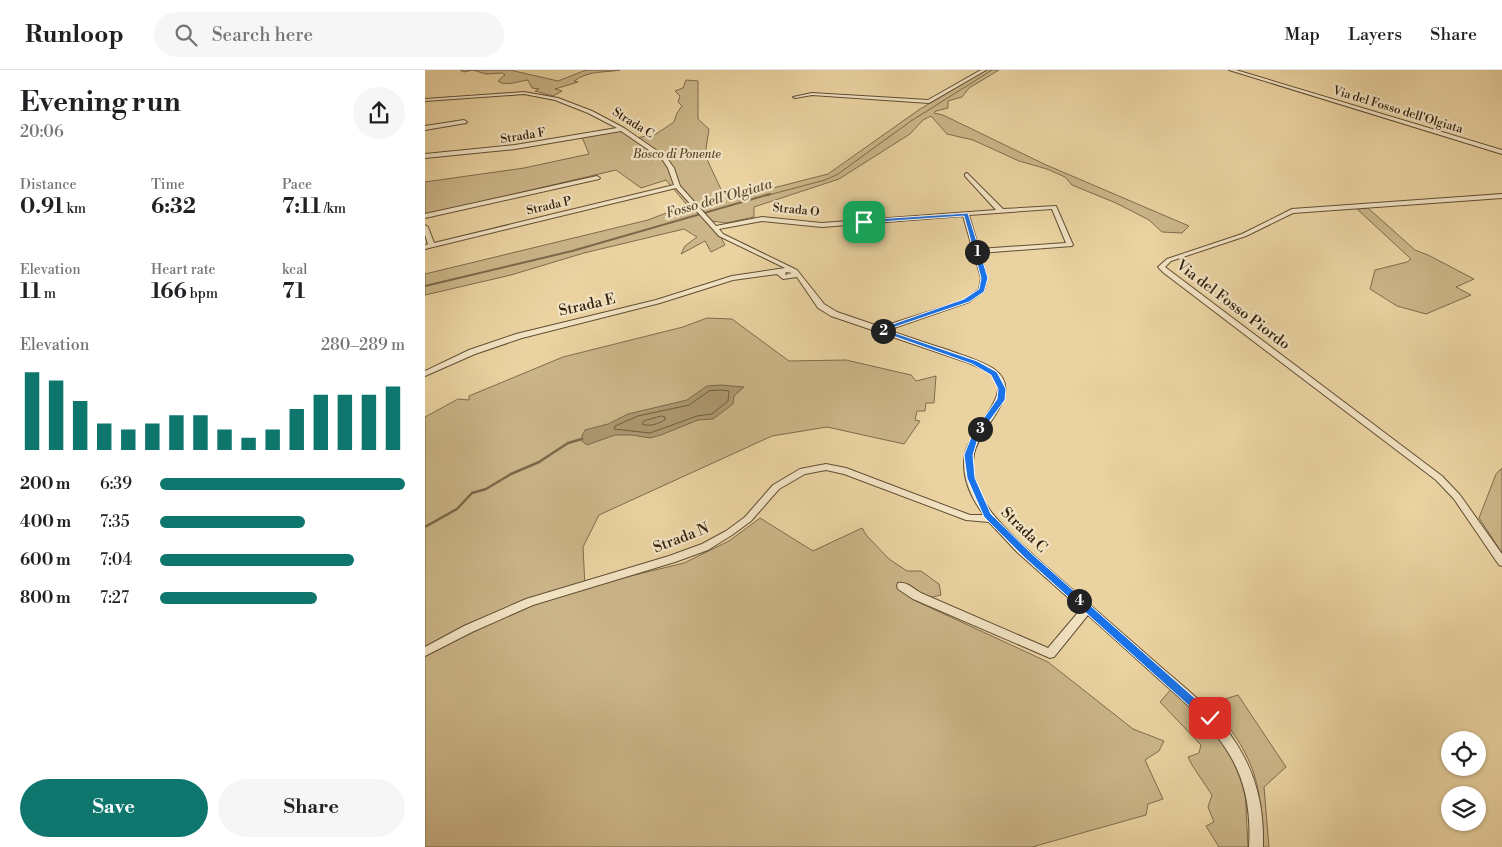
<!DOCTYPE html>
<html lang="en">
<head>
<meta charset="utf-8">
<style>
	body { margin:0; font-family:"Libre Bodoni",serif; background:#f6f6f6; color:#202124; height:100vh; display:flex; flex-direction:column; font-size:19px; white-space:nowrap }
	* { box-sizing:border-box; margin:0 }
	p { font-size:16px; color:#757577 }
	.icon { flex:none; width:28px; height:28px; fill:none; stroke:currentColor; stroke-width:2; stroke-linecap:round; stroke-linejoin:round }
	.map { position:relative; flex:1; overflow:hidden }
	.drawer { display:flex; flex-direction:column; background:#fff; width:425px }
	.drawer>* { flex:none }
	.buttons { position:absolute; left:1016px; top:661px; display:grid; gap:10px }
	.buttons a { display:grid; place-items:center; width:45px; height:45px; border-radius:50%; background:#fff; box-shadow:0 1px 4px #0004; font-size:25px }
	.pin { position:absolute; display:grid; place-items:center; width:42px; height:42px; color:#fff; margin:-21px; border-radius:10px; box-shadow:0 2px 8px #0006 }
	.km { position:absolute; width:25px; height:25px; margin:-12px; border-radius:50%; background:#222; color:#fff; font-size:14px; line-height:25px; text-align:center }
	.round { display:grid; place-items:center; flex:none; width:52px; height:52px; border-radius:26px; background:#f6f6f6 }
	.overview { display:flex; align-items:center; justify-content:space-between; height:85px; padding:0 20px }
	h1 { font-size:28px; font-weight:700; line-height:38px }
	.stats { display:grid; grid-template-columns:repeat(3,1fr); gap:8px; height:85px; padding:5px 20px }
	.stats div { display:grid; align-content:center }
	.stats b { font-size:21px; font-weight:700 }
	.stats small { font-size:14px; font-weight:400 }
	.stats p { font-size:14px }
	.chart { height:140px; padding:10px 20px }
	.chart p { display:flex; justify-content:space-between }
	.chart svg { width:100%; height:90px; margin-top:5px; stroke:#0f766e; stroke-width:6 }
	.button { display:flex; gap:10px; margin-top:auto; padding:10px 20px }
	.button a { flex:1; height:58px; border-radius:30px; background:#0f766e; color:#fff; font-size:20px; font-weight:700; line-height:58px; text-align:center }
	.button a+a { background:#f6f6f6; color:#202124 }
	ul { padding:0 20px; list-style:none; font-size:16px }
	li { display:grid; grid-template-columns:80px 60px 1fr; align-items:center; height:38px }
	li i { height:12px; border-radius:6px; background:#0f766e }
	header { display:flex; align-items:center; gap:30px; box-sizing:border-box; height:70px; padding:0 25px; background:#fff; border-bottom:1px solid #e0e0e0 }
	header strong { font-size:24px }
	nav { display:flex; gap:28px; margin-inline-start:auto; font-size:18px }
	.search { width:350px; height:45px; background:#f6f6f6; display:flex; align-items:center; gap:12px; box-sizing:border-box; padding:0 18px; border-radius:28px; color:#757577; font-size:19px }
	main { display:flex; flex:1; min-height:0 }
	.map>svg:first-child { display:block }
	.green { fill:#cbb588; stroke:#7f6c4c }
	.water { fill:#ac976f; stroke:#7c6849 }
	.lines { fill:none; stroke-linecap:round; stroke-linejoin:round }
	.shore { stroke:#705c3f; stroke-width:1 }
	.stream-far2 { stroke:#7c6849; stroke-width:1 }
	.stream-far1 { stroke:#7c6849; stroke-width:2 }
	.stream { stroke:#7c6849; stroke-width:2.5 }
	.minor-casing { stroke:#614e34; stroke-width:2 }
	.minor { fill:#f1e2c2; fill-rule:evenodd }
	.route { fill:#1a73e8; stroke:#fff }
	.labels { text-anchor:middle; dominant-baseline:central; stroke-width:4.5; stroke-linejoin:round; paint-order:stroke }
	.far-street-label { font-size:12px; fill:#33220f; stroke:#f1e2c2 }
	.far-park-label { font-size:12px; font-style:italic; fill:#59472d; stroke:#f1e2c2 }
	.far-water-label { font-size:14px; font-style:italic; fill:#5d4b31; stroke:#f1e2c2 }
	.street-label { font-size:15px; fill:#33220f; stroke:#f1e2c2 }
</style>
</head>
<body>
<header>
<strong>Runloop</strong>
<div class="search"><svg class="icon" aria-label="search" viewBox="0 0 24 24"><circle cx="10" cy="10" r="6"/><path d="M15 15l6 6"/></svg>Search here</div>
<nav><a>Map</a><a>Layers</a><a>Share</a></nav>
</header>
<main>
<section class="drawer">
<div class="overview"><div><h1>Evening run</h1><p>20:06</p></div><a class="round"><svg class="icon" aria-label="share" viewBox="0 0 24 24"><path d="M12 15V3M7 8l5-5 5 5M5 13v7h14v-7"/></svg></a></div>
<div class="stats">
<div><p>Distance</p><b>0.91<small> km</small></b></div>
<div><p>Time</p><b>6:32</b></div>
<div><p>Pace</p><b>7:11<small> /km</small></b></div>
</div>
<div class="stats">
<div><p>Elevation</p><b>11<small> m</small></b></div>
<div><p>Heart rate</p><b>166<small> bpm</small></b></div>
<div><p>kcal</p><b>71</b></div>
</div>
<div class="chart"><p><span>Elevation</span>280–289 m</p>
<svg viewBox="0 0 160 44" preserveAspectRatio="none"><path d="M5 44V6M15 44V10M25 44V20M35 44V31M45 44V34M55 44V31M65 44V27M75 44V27M85 44V34M95 44V38M105 44V34M115 44V24M125 44V17M135 44V17M145 44V17M155 44V13"/></svg>
</div>
<ul>
<li><b>200 m</b>6:39<i style="width:100%"></i></li>
<li><b>400 m</b>7:35<i style="width:59%"></i></li>
<li><b>600 m</b>7:04<i style="width:79%"></i></li>
<li><b>800 m</b>7:27<i style="width:64%"></i></li>
</ul>
<div class="button"><a>Save</a><a>Share</a></div>
</section>
<div class="map">
<svg width="1077" height="777" viewBox="0 0 1077 777">
	<rect width="100%" height="100%" fill="#ead3a1"/>
	<filter id="stains"><feTurbulence type="fractalNoise" baseFrequency=".004" numOctaves="4"/><feColorMatrix values="0 0 0 0 .2 0 0 0 0 .09 0 0 0 0 .02 0 0 0 .5 -.17"/></filter>
	<radialGradient id="worn" r=".72"><stop offset=".6" stop-color="#630" stop-opacity="0"/><stop offset="1" stop-color="#630" stop-opacity=".3"/></radialGradient>
	<path class="green" d="M35,0H85L133,11L161,0H195C178,3 165,0 149,11L153,12L130,19L137,21L128,26L110,21L114,19L107,18L103,10C94,11 80,17 73,11L80,5L77,3L61,4L48,0L39,2Z
		M562,0H574L544,18L537,27L523,31V38L511,41L509,43L518,45L619,94L764,156L757,163L737,162L724,150L691,133L647,115L640,107L622,99L594,91L548,70L522,64L506,46L498,50L485,64L414,109L329,137V147L301,153L287,151L300,175L286,182L280,171L256,184L260,176L272,167L259,159L159,183L86,205L0,225V204L223,150L262,135L241,110L216,118L191,100L0,145V112L99,98L164,84L157,67L197,59L212,68L231,64L249,52L252,43L257,36L253,32L255,26L250,21L258,18L261,10L273,11V49L284,59L280,85L301,130L403,104L495,39Z
		M943,138L990,180L1003,185L1049,209L1031,217L1046,225L1001,244L972,236L945,219L950,200L982,192L986,189L932,139Z
		M282,248L307,249L364,291L421,290L486,305L491,311L511,306L509,333H501L500,341H492L490,350L495,351L479,374L402,357L347,366L174,445L158,477L160,517L259,493L304,471L335,448L388,481L437,458L442,466L464,489L482,501H496L514,514L516,525L491,531L623,592L708,659L739,671L734,681L720,690L738,729L723,734L721,745L607,777H0V347L33,329L44,330V326L138,287L258,257Z
		M1077,398V483L1054,448L1071,404Z
		M747,618L774,643L803,676L820,718L823,777H794L781,756L789,752L783,737L787,725L767,695L763,687L774,683L776,675L735,632Z
		M813,625L861,697L839,717L844,777H836C838,731 834,699 806,660C800,651 790,643 783,634Z"/>
	<path class="water" d="M296,315L319,317L309,326L308,334L288,349L273,350L236,365L225,368L207,365H190L162,375L157,371V366L160,360L183,354L203,344L262,330L282,316Z"/>
	<g class="lines">
		<path class="shore" d="M296,320L304,321L303,331L287,344L272,346L225,363L189,359L190,356L213,346L264,335L284,321Z
			M237,346L240,347V350C232,354 225,357 217,354L219,351Z"/>
		<path class="stream-far2" d="M340,126L400,110L413,104L486,51L567,0"/>
		<path class="stream-far1" d="M0,216L147,181L345,124"/>
		<path class="stream" d="M0,457L32,439L47,423L61,419L86,404L114,392L143,373L157,369"/>
		<defs>
			<path id="minor" d="M556,0H561L504,33L387,25L370,28L368,27L387,23L503,30Z
				M804,0H811L1077,80V84Z
				M99,22L133,28L167,41L199,58L241,87L249,98L255,116L291,156L337,147L397,153L571,140L540,106V104L542,103L578,139L631,136L648,175L647,176L555,183L562,208L559,221L544,232L463,260C483,267 503,274 523,280C539,286 555,290 569,299C602,323 554,356 549,384C544,408 557,432 572,449C593,473 617,493 641,514C673,542 705,570 737,598C764,621 792,643 811,673C832,706 839,738 838,777H824C829,696 793,661 736,611C712,589 687,567 663,545L629,587L625,588L488,529L473,519L472,516L473,513C481,511 489,519 496,523L623,578L656,539L592,482L564,452L541,450L419,404L401,400L380,404L354,419L326,451L307,465L283,480L250,492L108,535L47,562L0,586V577L39,556L101,529L244,486L277,474L301,461L320,447L348,415L375,399L401,394L421,398L545,445H559C546,428 536,406 540,384C544,363 580,330 572,312C568,302 553,297 544,293L406,246L393,238L372,207L358,209L352,204L308,210L235,233L97,268L50,284L0,306V301L44,280L91,264L231,230L307,206L360,198L294,166L251,118L0,179V175L3,174L0,165V155L3,157L9,173L249,115L243,98L237,89L196,61L90,79L0,88V84L90,75L192,58L163,43L130,30L99,24L0,31V29ZM627,139L641,173L554,179L544,145ZM538,146L556,208L554,219L540,230L456,257L412,242L399,234L372,200L298,164L294,159L337,151L397,157ZM361,202L367,203L360,205Z
				M39,50L42,52L41,53L0,60V56Z
				M172,106L175,108L174,109L0,148V144Z
				M1077,124V128L868,143L821,166L746,191L740,197L1017,406L1035,425L1077,484V496L1074,495L1029,429L1011,410L739,203L733,197L742,189L817,164L867,139Z"/>
		</defs>
		<use href="#minor" class="minor-casing"/>
		<use href="#minor" class="minor"/>
	</g>
	<path class="route" d="M543,143L563,208L559,222L544,232L461,260L552,291L572,302L581,319L580,330L554,365L548,385L550,408L566,444L606,483L789,645L791,648L789,652H782L600,488L559,447L542,408L539,385L547,365L572,329L573,319L566,305L547,294L451,260L539,229L554,219L556,208L539,146L439,153L437,150Z"/>
	<g class="labels">
		<g class="far-street-label">
			<text transform="translate(973 40) rotate(17)">Via del Fosso dell'Olgiata</text>
			<text transform="translate(208 53) rotate(32)">Strada C</text>
			<text transform="translate(98 66) rotate(-9)">Strada F</text>
			<text transform="translate(124 136) rotate(-13)">Strada P</text>
			<text transform="translate(371 140) rotate(6)">Strada O</text>
		</g>
		<g class="far-park-label">
			<text x="252" y="84">Bosco di Ponente</text>
		</g>
		<g class="far-water-label">
			<text transform="translate(294 129) rotate(-16)">Fosso dell’Olgiata</text>
		</g>
		<g class="street-label">
			<text transform="translate(162 235) rotate(-13)">Strada E</text>
			<text transform="translate(808 235) rotate(37)">Via del Fosso Piordo</text>
			<text transform="translate(599 460) rotate(44)">Strada C</text>
			<text transform="translate(256 468) rotate(-21)">Strada N</text>
		</g>
	</g>
	<rect width="100%" height="100%" filter="url(#stains)"/>
	<rect width="100%" height="100%" fill="url(#worn)"/>
</svg>
<div class="buttons">
<a><svg class="icon" aria-label="locate" viewBox="0 0 24 24"><circle cx="12" cy="12" r="6"/><path d="M12 2v4M12 18v4M2 12h4M18 12h4"/></svg></a>
<a><svg class="icon" aria-label="layers" viewBox="0 0 24 24"><path d="M12 4l9 5-9 5-9-5zM3 14l9 5 9-5"/></svg></a>
</div>
<div class="pin" style="left:439px;top:152px;background:#1e9e55"><svg class="icon" aria-label="arrive" viewBox="0 0 24 24"><path d="M6 21V4h12l-3 4 3 4H6"/></svg></div>
<div class="pin" style="left:785px;top:648px;background:#d93025"><svg class="icon" aria-label="check" viewBox="0 0 24 24"><path d="M5 12l5 5 9-10"/></svg></div>
<b class="km" style="left:552px;top:182px">1</b>
<b class="km" style="left:458px;top:261px">2</b>
<b class="km" style="left:555px;top:359px">3</b>
<b class="km" style="left:654px;top:531px">4</b>
</div>
</main>
</body>
</html>
